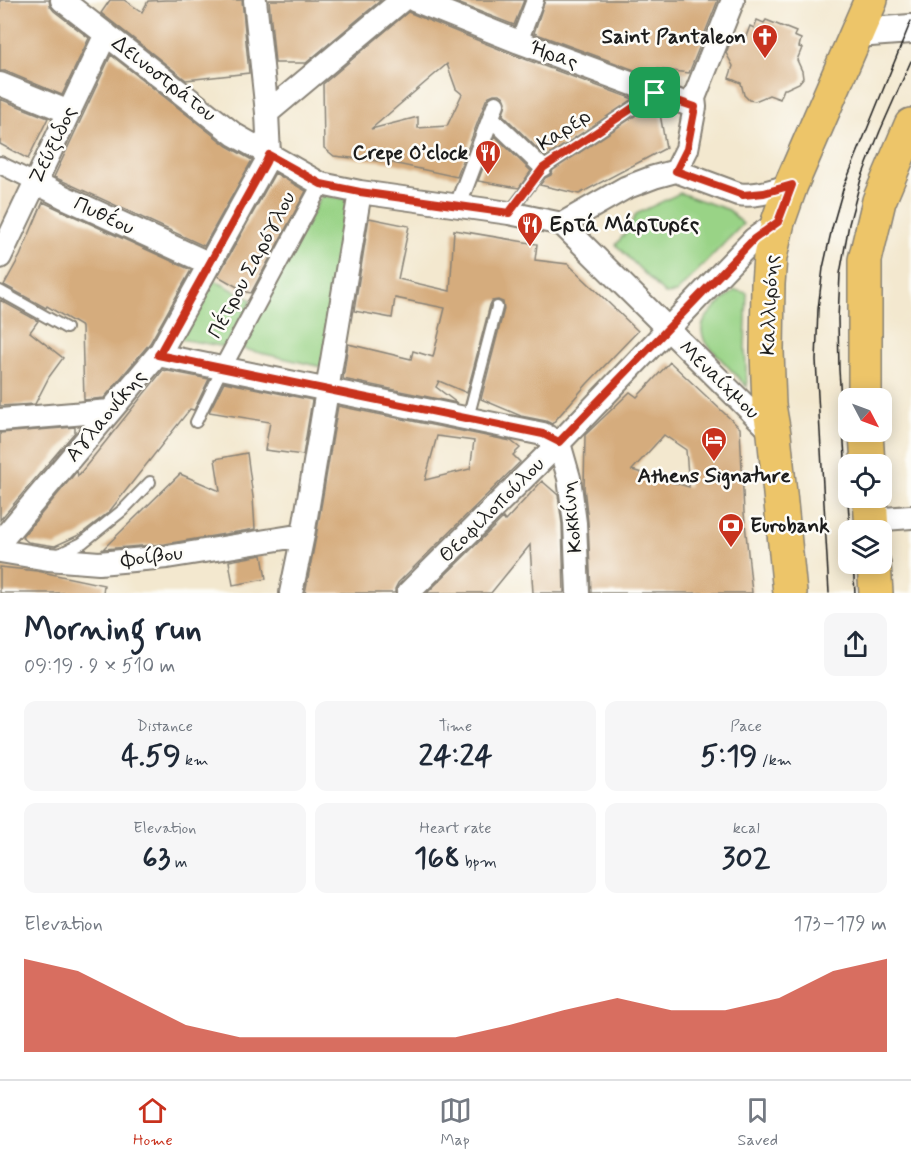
<!DOCTYPE html>
<html lang="en">
<head>
<meta charset="utf-8">
<style>
	body { margin:0; font-family:Mynerve,sans-serif; background:#f6f6f7; color:#1f2937; height:100vh; display:flex; flex-direction:column; font-size:22px; white-space:nowrap }
	* { box-sizing:border-box; margin:0 }
	p { font-size:20px; color:#747a83 }
	.icon { flex:none; width:33px; height:33px; fill:none; stroke:currentColor; stroke-width:2; stroke-linecap:round; stroke-linejoin:round }
	.map { position:relative; height:593px; overflow:hidden }
	.details { display:flex; flex-direction:column; background:#fff; flex:1 }
	.details>* { flex:none }
	.needle { width:39px; rotate:131deg }
	.buttons { position:absolute; left:838px; top:388px; display:grid; gap:12px }
	.buttons a { display:grid; place-items:center; width:54px; height:54px; border-radius:12px; background:#fff; box-shadow:0 3px 15px #0003; font-size:30px }
	.pin { position:absolute; display:grid; place-items:center; width:51px; height:51px; color:#fff; margin:-26px; border-radius:12px; box-shadow:0 3px 9px #0006 }
	.round { display:grid; place-items:center; flex:none; width:63px; height:63px; border-radius:12px; background:#f6f6f7 }
	.summary { display:flex; align-items:center; justify-content:space-between; height:102px; padding:0 24px }
	h1 { font-size:33px; font-weight:700; line-height:45px }
	.figures { display:grid; grid-template-columns:repeat(3,1fr); gap:9px; height:102px; padding:6px 24px }
	.figures div { display:grid; align-content:center; border-radius:12px; background:#f6f6f7; text-align:center }
	.figures b { font-size:30px; font-weight:700 }
	.figures small { font-size:16px; font-weight:400 }
	.figures p { font-size:16px }
	.chart { height:168px; padding:12px 24px }
	.chart p { display:flex; justify-content:space-between }
	.chart svg { width:100%; height:108px; margin-top:6px; fill:#c8321e; opacity:.7 }
	.tabs { display:flex; justify-content:space-around; align-items:center; height:84px; border-top:2px solid #e0e1e3; background:#fff; font-size:16px; color:#747a83 }
	.tabs a { display:grid; justify-items:center; gap:3px }
	.tabs .selected { color:#c8321e }
	.map>svg:first-child { display:block }
	.built { fill:#ebd8ba }
	.green { fill:#99d386; stroke:#5a7851; stroke-width:1.5 }
	.building { fill:#d5ac7d; fill-rule:evenodd }
	.lines { fill:none; stroke-linecap:round; stroke-linejoin:round }
	.service-casing { stroke:#888276; stroke-width:14 }
	.pedestrian-casing { stroke:#888276; stroke-width:20 }
	.minor-casing { stroke:#888276; stroke-width:26 }
	.tertiary-casing { stroke:#888276; stroke-width:32 }
	.primary-casing { stroke:#888276; stroke-width:36 }
	.service { stroke:#fff; stroke-width:10 }
	.pedestrian { stroke:#fff; stroke-width:16 }
	.minor { stroke:#fff; stroke-width:22 }
	.tertiary { stroke:#fff; stroke-width:28 }
	.primary { stroke:#edc569; stroke-width:33 }
	.tram { stroke:#1c1c1c; stroke-width:1.5 }
	.route-casing { stroke:#fff; stroke-width:12 }
	.route { stroke:#c8321e; stroke-width:8 }
	.labels { text-anchor:middle; dominant-baseline:central; stroke-width:5; stroke-linejoin:round; paint-order:stroke }
	.poi-label { font-size:21px; font-weight:bold; fill:#1c1c1c; stroke:#fdfcf7; text-anchor:end }
	.street-label { font-size:21px; fill:#1c1c1c; stroke:#fdfcf7 }
</style>
</head>
<body>
<div class="map">
<svg width="911" height="593" viewBox="0 0 911 593">
	<rect width="100%" height="100%" fill="#fdfcf7"/>
	<filter id="ink" filterUnits="userSpaceOnUse"><feTurbulence type="fractalNoise" baseFrequency=".0167" numOctaves="2"/><feDisplacementMap in="SourceGraphic" scale="12" xChannelSelector="R" yChannelSelector="G"/><feConvolveMatrix kernelMatrix="1 2 1 2 8 2 1 2 1" color-interpolation-filters="sRGB"/></filter>
	<filter id="wash" filterUnits="userSpaceOnUse"><feTurbulence type="fractalNoise" baseFrequency=".008" numOctaves="4" result="noise"/><feDisplacementMap in="SourceGraphic" scale="24" xChannelSelector="R" yChannelSelector="G"/><feGaussianBlur stdDeviation="1.35" result="paint"/><feColorMatrix in="noise" values="0 0 0 0 0 0 0 0 0 0 0 0 0 0 0 0 0 1.4 0 .05"/><feComposite in="paint" operator="in"/></filter>
	<g filter="url(#wash)">
		<rect width="100%" height="100%" fill="#f3e8cf"/>
		<path class="built" d="M0,177L23,188L0,235Z"/>
		<path class="green" d="M680,193L729,210L743,224L676,293L665,294L616,245L628,229L636,214Z
			M322,195L352,200L322,367L239,348Z
			M212,279L252,300L225,347L180,339Z
			M735,290L747,293L745,348L747,387L705,342C703,337 701,333 702,328C703,315 726,298 735,290Z"/>
		<g id="blocks">
			<path class="building" d="M0,0H49L50,6L54,11L89,38L62,95L5,71H0Z
				M110,0H124L142,12L148,1L165,0H242L249,73L186,80L101,13Z
				M269,0H381L306,63H275Z
				M450,0H524L514,25Z
				M545,0H718L689,73L656,69L659,79L534,33Z
				M408,12L514,55L633,99L546,157L503,115L506,102L504,97L500,94H494L489,96L486,100L457,177L388,162L334,156L324,148L323,84ZM447,64L456,89L462,94L447,126L418,128V117L371,129Z
				M757,20L764,23L766,20L796,32L794,36L801,39L799,47L802,48L797,60L802,71L803,78L799,83L786,89H784L780,99L769,95L755,101L749,100L744,95L741,83L729,78L733,66L726,53L730,43L745,39L750,26L754,28Z
				M111,55L227,146L252,160L204,246L54,177Z
				M0,99L48,118L28,159L0,144Z
				M651,105L659,108L666,148L579,194L540,185L545,178L551,175L553,170Z
				M495,136L531,171L519,188L478,181Z
				M275,173L306,191L251,293L246,292L218,276Z
				M43,202L191,270L150,343L104,398L84,400L82,327L47,306L46,308L4,285L20,256Z
				M369,218L409,226L398,279L450,291L454,230L537,244L535,260L568,264L638,331L587,384L552,424L546,421L521,416L481,399L504,309L503,302L498,300L492,301L490,305L467,393L439,381L436,387L457,403L343,379L348,344L411,359L413,351L433,357L445,308L395,298L392,318L354,311Z
				M0,300L38,321L30,332L63,358L49,377L35,404L0,406Z
				M670,362L740,428L744,513L752,593H591L588,522L584,487L585,435L630,392L637,397ZM664,435L686,450L689,487L632,470Z
				M163,370L209,379L194,410L190,409L109,512L81,534L55,546L28,542L22,537L77,471L78,476Z
				M224,382L312,400L303,455L265,450L270,422L209,412Z
				M338,406L511,441L520,448L513,455L520,462L517,465L398,583L395,589V593H305L316,537ZM437,436L474,441L470,469L425,480Z
				M75,427V432L0,520V433Z
				M247,453L253,497L255,529L165,544L103,549L180,474L220,491L215,459Z
				M542,481L558,495L562,524L564,593H533L530,545L491,593H427L503,518L505,521Z
				M262,555L266,579L233,585L229,561Z
				M0,567L37,571L104,585L103,593H0Z"/>
		</g>
	</g>
	<g filter="url(#ink)">
		<use href="#blocks" fill-opacity="0" stroke="#888276" stroke-width="1.5"/>
		<g class="lines">
			<defs>
				<path id="service" d="M509,213L543,168L655,93
					M0,291L66,328
					M468,418L497,307
					M196,422L223,367
					M57,555L82,543L123,510L150,482"/>
				<path id="pedestrian" d="M519,42L535,0
					M491,118L543,168
					M0,165L35,182
					M458,205L496,104
					M223,367L321,184"/>
				<path id="minor" d="M62,0L235,135L321,184L360,192L509,213L562,224L774,434
					M414,0L519,42L695,107
					M0,84L69,112
					M267,113L402,0
					M676,171L687,149L695,107L694,98L733,0
					M676,171L738,194C757,197 774,190 791,185
					M35,182L64,197L210,264
					M562,224L625,188L654,177L676,171
					M0,257L106,34
					M158,355L543,434L559,443L569,478L575,523L578,593
					M0,420L110,411
					M871,520L911,517
					M0,542L161,351L266,162L269,155L267,113L255,0
					M0,551L48,559L99,563L167,557L303,535
					M291,593L303,535L360,192
					M408,593L559,443L754,239L778,222"/>
				<path id="tertiary" d="M857,33L911,29"/>
				<path id="primary" d="M865,399V260L879,201L911,125
					M866,432L868,465
					M870,498L872,531
					M874,564L876,593
					M790,593L774,434L769,405L767,351L768,284L770,257L778,222L791,185L871,0"/>
			</defs>
			<use href="#service" class="service-casing"/>
			<use href="#pedestrian" class="pedestrian-casing"/>
			<use href="#minor" class="minor-casing"/>
			<use href="#tertiary" class="tertiary-casing"/>
			<use href="#primary" class="primary-casing"/>
			<use href="#service" class="service"/>
			<use href="#pedestrian" class="pedestrian"/>
			<use href="#minor" class="minor"/>
			<use href="#tertiary" class="tertiary"/>
			<use href="#primary" class="primary"/>
			<path class="tram" d="M850,531L839,370L838,319L840,274L849,224L861,179L880,131L911,61
				M853,564L855,593
				M829,593L816,360L818,309L823,268L832,228L844,186L911,21"/>
		</g>
	</g>
	<g class="lines" filter="url(#ink)">
		<defs>
			<path id="route" d="M655,93L695,107L687,149L676,171L743,195L764,193L792,185L778,222L754,239L559,442L543,434L158,355L161,351L266,162L269,155L321,184L360,192L509,213L543,168Z"/>
		</defs>
		<use href="#route" class="route-casing"/>
		<use href="#route" class="route"/>
	</g>
	<defs>
		<symbol id="church-pin" viewBox="-11 -11 22 30"><path d="M0 17L-7.5 6A9.5 9.5 0 1 1 7.5 6Z" fill="#c8321e" stroke="#fdfcf7"/><path d="M-1.2-6h2.4v3.5h3.3v2.4h-3.3V6h-2.4V-.1h-3.3v-2.4h3.3Z" fill="#fff"/></symbol>
		<symbol id="restaurant-pin" viewBox="-11 -11 22 30"><path d="M0 17L-7.5 6A9.5 9.5 0 1 1 7.5 6Z" fill="#c8321e" stroke="#fdfcf7"/><path d="M-5-6h1v4h1v-4h1v4h1v-4h1v5L-1.5 .5V6h-2V.5L-5-1ZM5-6V6H3V1.5H1.5Q1.5-4 5-6Z" fill="#fff"/></symbol>
		<symbol id="hotel-pin" viewBox="-11 -11 22 30"><path d="M0 17L-7.5 6A9.5 9.5 0 1 1 7.5 6Z" fill="#c8321e" stroke="#fdfcf7"/><path d="M-6-4.5h1.5V1H6V5H4.5V3h-9V5H-6ZM-4 0a1.8 1.8 0 1 1 3.6 0ZM.5 0V-2.5h3Q6-2.5 6 0Z" fill="#fff"/></symbol>
		<symbol id="bank-pin" viewBox="-11 -11 22 30"><path d="M0 17L-7.5 6A9.5 9.5 0 1 1 7.5 6Z" fill="#c8321e" stroke="#fdfcf7"/><path d="M-6-4H6V4H-6ZM0-2.3a2.3 2.3 0 1 0 0 4.6a2.3 2.3 0 1 0 0-4.6Z" fill="#fff"/></symbol>
	</defs>
	<g fill-rule="evenodd">
		<use href="#church-pin" x="750" y="22" width="30" height="40"/>
		<use href="#restaurant-pin" x="473" y="138" width="30" height="40"/>
		<use href="#restaurant-pin" x="515" y="210" width="30" height="40"/>
		<use href="#hotel-pin" x="699" y="425" width="30" height="40"/>
		<use href="#bank-pin" x="716" y="511" width="30" height="40"/>
	</g>
	<g class="labels">
		<g class="poi-label">
			<text x="746" y="37">Saint Pantaleon</text>
			<text x="468" y="153">Crepe O’clock</text>
			<text x="550" y="225" text-anchor="start">Ερτά Μάρτυρες</text>
			<text x="714" y="476" text-anchor="middle">Athens Signature</text>
			<text x="750" y="526" text-anchor="start">Eurobank</text>
		</g>
		<g class="street-label">
			<text transform="translate(554 55) rotate(20)">Ήρας</text>
			<text transform="translate(164 79) rotate(38)">Δεινοστράτου</text>
			<text transform="translate(564 130) rotate(-34)">Καρερ</text>
			<text transform="translate(53 145) rotate(-64)">Ζεύξιδος</text>
			<text transform="translate(104 216) rotate(25)">Πυθέου</text>
			<text transform="translate(252 265) rotate(-62)">Πέτρου Σαρόγλου</text>
			<text transform="translate(770 305) rotate(-88)">Καλλιρόης</text>
			<text transform="translate(719 380) rotate(44)">Μεναίχμου</text>
			<text transform="translate(106 416) rotate(-50)">Αγλαονίκης</text>
			<text transform="translate(492 510) rotate(-45)">Θεοφιλοπούλου</text>
			<text transform="translate(572 517) rotate(-96)">Κοκκίνη</text>
			<text transform="translate(152 557) rotate(-7)">Φοίβου</text>
		</g>
	</g>
</svg>
<div class="buttons">
<a><svg class="needle" viewBox="-14 -14 28 28"><path d="M0-13l5 13h-10z" fill="#e53935"/><path d="M0 13l5-13h-10z" fill="#747a83"/></svg></a>
<a><svg class="icon" aria-label="locate" viewBox="0 0 24 24"><circle cx="12" cy="12" r="6"/><path d="M12 2v4M12 18v4M2 12h4M18 12h4"/></svg></a>
<a><svg class="icon" aria-label="layers" viewBox="0 0 24 24"><path d="M12 4l9 5-9 5-9-5zM3 14l9 5 9-5"/></svg></a>
</div>
<div class="pin" style="left:655px;top:93px;background:#1e9e55"><svg class="icon" aria-label="arrive" viewBox="0 0 24 24"><path d="M6 21V4h12l-3 4 3 4H6"/></svg></div>
</div>
<section class="details">
<div class="summary"><div><h1>Morning run</h1><p>09:19 · 9 × 510 m</p></div><a class="round"><svg class="icon" aria-label="share" viewBox="0 0 24 24"><path d="M12 15V3M7 8l5-5 5 5M5 13v7h14v-7"/></svg></a></div>
<div class="figures">
<div><p>Distance</p><b>4.59<small> km</small></b></div>
<div><p>Time</p><b>24:24</b></div>
<div><p>Pace</p><b>5:19<small> /km</small></b></div>
</div>
<div class="figures">
<div><p>Elevation</p><b>63<small> m</small></b></div>
<div><p>Heart rate</p><b>168<small> bpm</small></b></div>
<div><p>kcal</p><b>302</b></div>
</div>
<div class="chart"><p><span>Elevation</span>173–179 m</p>
<svg viewBox="0 0 160 44" preserveAspectRatio="none"><path d="M0 44V6L10 11L20 22L30 33L40 38L50 38L60 38L70 38L80 38L90 33L100 27L110 22L120 27L130 27L140 22L150 11L160 6V44z"/></svg>
</div>
</section>
<nav class="tabs">
<a class="selected"><svg class="icon" aria-label="home" viewBox="0 0 24 24"><path d="M3 11l9-7 9 7M6 9v11h12V9"/></svg>Home</a>
<a><svg class="icon" aria-label="map" viewBox="0 0 24 24"><path d="M3 6l6-2 6 2 6-2v14l-6 2-6-2-6 2zM9 4v14M15 6v14"/></svg>Map</a>
<a><svg class="icon" aria-label="saved" viewBox="0 0 24 24"><path d="M7 4h10v16l-5-4-5 4z"/></svg>Saved</a>
</nav>
</body>
</html>
